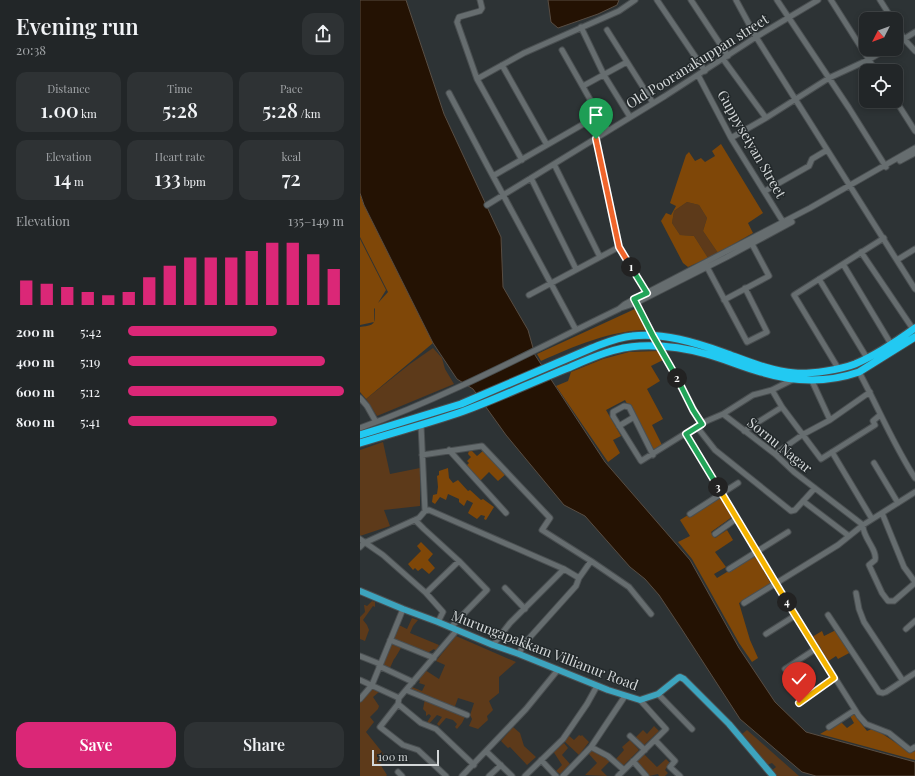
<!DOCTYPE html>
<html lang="en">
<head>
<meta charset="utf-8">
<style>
	body { margin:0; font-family:"Playfair Display",serif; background:#2e3234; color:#f1f3f6; height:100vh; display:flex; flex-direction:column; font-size:15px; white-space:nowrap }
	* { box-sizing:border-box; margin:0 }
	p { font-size:13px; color:#a2a5a8 }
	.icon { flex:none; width:22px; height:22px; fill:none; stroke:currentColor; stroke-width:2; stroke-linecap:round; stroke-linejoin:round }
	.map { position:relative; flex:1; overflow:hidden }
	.sheet { display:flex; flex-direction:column; background:#222628; width:360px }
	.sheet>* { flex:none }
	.needle { width:26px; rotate:228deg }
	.buttons { position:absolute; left:499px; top:12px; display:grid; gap:8px }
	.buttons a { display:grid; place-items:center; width:44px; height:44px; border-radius:8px; background:#222628; box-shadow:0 2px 6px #0003,0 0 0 1px #3f4345; font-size:20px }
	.scale { position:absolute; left:12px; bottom:10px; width:67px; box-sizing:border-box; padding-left:4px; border:2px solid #d3d7d8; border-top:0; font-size:11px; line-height:14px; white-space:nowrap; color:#d3d7d8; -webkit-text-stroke:3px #23292b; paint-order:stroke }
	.pin { position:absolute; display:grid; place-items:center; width:34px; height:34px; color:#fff; margin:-41px -17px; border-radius:50% 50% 50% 0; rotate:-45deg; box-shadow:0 0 4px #0007 }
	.pin .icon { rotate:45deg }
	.km { position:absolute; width:20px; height:20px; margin:-10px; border-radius:50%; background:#222; color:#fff; font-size:11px; line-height:20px; text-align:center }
	.round { display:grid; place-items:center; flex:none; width:42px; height:42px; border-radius:12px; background:#2e3234 }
	.summary { display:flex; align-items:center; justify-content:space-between; height:68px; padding:0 16px }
	h1 { font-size:22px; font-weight:600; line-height:30px }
	.stats { display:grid; grid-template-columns:repeat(3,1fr); gap:6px; height:68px; padding:4px 16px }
	.stats div { display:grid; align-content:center; border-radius:10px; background:#2e3234; text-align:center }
	.stats b { font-size:20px; font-weight:600 }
	.stats small { font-size:11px; font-weight:400 }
	.stats p { font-size:11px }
	.chart { height:112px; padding:8px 16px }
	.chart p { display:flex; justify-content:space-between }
	.chart svg { width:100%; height:72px; margin-top:4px; stroke:#db2777; stroke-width:6 }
	.button { display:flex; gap:8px; margin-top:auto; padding:8px 16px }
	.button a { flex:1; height:46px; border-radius:12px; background:#db2777; color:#fff; font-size:16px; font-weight:600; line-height:46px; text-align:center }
	.button a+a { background:#2e3234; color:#f1f3f6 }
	ul { padding:0 16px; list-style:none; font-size:13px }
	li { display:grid; grid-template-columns:64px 48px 1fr; align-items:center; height:30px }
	li i { height:10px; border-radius:5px; background:#db2777 }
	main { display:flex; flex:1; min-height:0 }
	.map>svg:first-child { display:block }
	.green { fill:#5d3a1a }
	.forest { fill:#7f4708 }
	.water { fill:#241203; stroke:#584d43 }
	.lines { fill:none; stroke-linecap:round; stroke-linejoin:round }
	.minor-casing { stroke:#4a4f51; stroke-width:7 }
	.major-casing { stroke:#4a4f51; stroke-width:8 }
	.highway-casing { stroke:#4a4f51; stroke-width:9 }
	.minor { stroke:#666d6f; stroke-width:5 }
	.major { stroke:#3da4be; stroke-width:6 }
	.highway { stroke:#22c9f2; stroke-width:7 }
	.split-1-casing { stroke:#fff; stroke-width:8 }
	.split-2-casing { stroke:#fff; stroke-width:8 }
	.split-3-casing { stroke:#fff; stroke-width:8 }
	.split-4-casing { stroke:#fff; stroke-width:8 }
	.split-5-casing { stroke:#fff; stroke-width:8 }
	.split-1 { stroke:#f0652b; stroke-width:5 }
	.split-2 { stroke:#22a559; stroke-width:5 }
	.split-3 { stroke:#22a559; stroke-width:5 }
	.split-4 { stroke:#f5b400; stroke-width:5 }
	.split-5 { stroke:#f5b400; stroke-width:5 }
	.labels { text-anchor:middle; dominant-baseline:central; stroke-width:3; stroke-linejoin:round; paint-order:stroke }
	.street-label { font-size:14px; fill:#d3d7d8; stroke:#23292b }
</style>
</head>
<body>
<main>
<section class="sheet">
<div class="summary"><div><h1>Evening run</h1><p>20:38</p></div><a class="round"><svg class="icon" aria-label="share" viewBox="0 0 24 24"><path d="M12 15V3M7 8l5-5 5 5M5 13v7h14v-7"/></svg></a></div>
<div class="stats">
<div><p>Distance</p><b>1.00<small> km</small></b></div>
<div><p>Time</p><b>5:28</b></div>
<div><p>Pace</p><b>5:28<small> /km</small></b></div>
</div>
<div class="stats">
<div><p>Elevation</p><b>14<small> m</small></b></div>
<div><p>Heart rate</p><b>133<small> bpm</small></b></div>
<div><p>kcal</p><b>72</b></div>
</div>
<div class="chart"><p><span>Elevation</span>135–149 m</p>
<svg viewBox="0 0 160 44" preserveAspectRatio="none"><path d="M5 44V29M15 44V31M25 44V33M35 44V36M45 44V38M55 44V36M65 44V27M75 44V20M85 44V15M95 44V15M105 44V15M115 44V11M125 44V6M135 44V6M145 44V13M155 44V22"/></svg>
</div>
<ul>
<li><b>200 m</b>5:42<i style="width:69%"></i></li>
<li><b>400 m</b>5:19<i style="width:91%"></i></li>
<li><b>600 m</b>5:12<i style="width:100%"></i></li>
<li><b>800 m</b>5:41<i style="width:69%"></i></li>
</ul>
<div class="button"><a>Save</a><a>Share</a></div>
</section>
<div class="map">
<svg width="555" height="776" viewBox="0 0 555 776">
	<rect width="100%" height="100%" fill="#2d3335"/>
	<path class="green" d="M327,202L339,205L347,218L343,231L358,253L348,258L334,236L320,235L312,223L314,211Z
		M73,348L82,358L85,369L94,384L17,416L6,399L50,364Z
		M23,442L30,474L60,468V506L24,510L30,526L0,536V450Z
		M12,601L15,602V607L13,606L3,620L7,625L9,630L5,641L0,639V617L5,612L4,605H5L7,606Z
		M52,618L58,620L53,626L50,633L79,645L76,651L74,649L69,652L67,655L31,639L37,624L47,629Z
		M96,636L156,662L139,677V693L129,701L133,710L127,716L128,720L118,729L109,726L112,719L110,715L114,703L98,698L94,709L49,691L52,687L62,691L65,685L59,683L60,681L58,679L65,670L79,679L85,665L76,661Z
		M29,643L41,648L35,658L34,659L29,670L20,666Z
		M12,687L19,692L13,697L19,706L18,709L10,717L14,722L6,732L26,757L20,764L27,775L26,776H0V700Z
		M65,699L106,715L102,723L97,729L95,727L97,724L93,720L86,718L79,726L77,724L82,717L77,715L68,725L66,724L71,716L69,714L66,716V712L63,709Z
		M294,726L299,731L283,746L275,738L283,730L287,734Z
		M153,727L160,733L164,746L176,757L167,765L150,747L148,748L141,741Z
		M387,730L439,776H416L411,771L416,767L412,763L407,765L382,734Z
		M208,735L214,740L219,735L221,736L222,735L229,742L219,755L204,741Z
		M270,740L279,750L263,766L256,759L264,750L262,747Z
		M204,743L208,748L202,755L210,764L200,774L196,771L202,765L193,751L195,748L197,749Z
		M232,749L250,761L241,770L247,776L225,775L237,763L228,753Z
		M284,754L297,767L306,759L310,763L305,770L308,773L305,776H299L298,774L289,776L275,762Z"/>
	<path class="forest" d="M361,144L403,213L388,223L393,233L358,253L343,231L347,218L339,205L327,202L314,211L312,223L320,235L334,236L348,258L328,267L323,263L301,221L306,213L311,215L316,206L310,203L326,155L329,152L335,161L341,158L345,162L355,156L352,151Z
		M0,193L4,205L73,343L6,399L0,392V327C18,325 14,323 15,308L14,309V322L0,325V239L26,290L18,303L28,292L0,237Z
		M277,308L287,330C252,330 212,347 181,361L177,354Z
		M298,351L303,360L291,366L300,381L287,389L303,419L292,425L302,445L292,451L265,400L246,410L261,436L253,440L260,453L248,462L196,386L208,381L211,372L243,359L269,352Z
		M124,450L147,473L138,481L129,472L120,481L106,466L109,463L107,461L111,457L108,454L109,451H112L117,456Z
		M88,468L89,478L93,483L98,480L108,491L110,490L121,500L123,499L134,507L126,520L124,519L125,516L121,515L117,519L108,513L113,503L107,500L104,506L99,502V499L88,494L86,500L80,497L75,504L72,502L73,495L77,494L78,487L77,476L79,475V471Z
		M360,496L372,517L351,532L355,538L367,530L373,540L355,552L366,567L354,574L357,578L395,555L411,584L379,603L390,640L398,658L392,662L379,643L332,559L318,542L330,536L320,520L328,515L331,517Z
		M61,542L73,554L68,560L75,568L69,574L62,568L58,571L55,568L53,570L48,564L61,551L57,546Z
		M476,630L491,652L478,659L476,656L467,662L452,637L462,631L464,636Z
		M493,713L507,731L512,729L518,731L550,752H554L555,750V760L460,734L481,722L487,728L494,723L490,716Z"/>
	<path class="water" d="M0,0H46L84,114L141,237L143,287L168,330L175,355L245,462L330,560L379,648L415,702L446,732L555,762V776H456L442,772L380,719L321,628L299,595L285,579L270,567L225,516L204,505L146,435L113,389L97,379L73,343L4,205L0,193Z
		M188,0H259L257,5L238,14L198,28L191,22Z"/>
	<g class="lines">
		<defs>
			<path id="minor" d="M120,0L122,8L120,11L99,17L97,22L117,79L162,160
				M297,0L345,71
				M331,0L368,56
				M376,0L396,37L555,289
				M417,0L489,108L526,167
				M471,0L516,71
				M520,0L532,19
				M536,25L544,39L555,51
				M221,27L244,75L270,117
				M247,30L293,103
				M536,44L555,32
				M202,50L248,131
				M363,59L406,118
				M142,65L187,145
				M338,75L371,138L425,225
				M117,79L164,53L259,11L275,0
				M223,86L267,62
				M89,93L127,165L216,330
				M536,101L555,131
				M371,138L406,118L469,78L508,60L527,49
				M540,161L555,153
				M194,164L240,257
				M133,176L239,115
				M171,178L216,269
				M405,191L449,166L452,159L467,150
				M127,205L305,96L396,37L458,0
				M259,247L287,293
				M501,252L553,329
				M537,260L555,249
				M483,264L531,344
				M347,267L387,342L407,332L385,288
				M459,279L507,358
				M169,295L259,247L236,139
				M275,299C287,325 301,350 315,375C324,391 332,408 342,423L363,414L415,454L434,472L503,525L555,492
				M364,300L409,276L392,244
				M261,308L276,303L367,257L432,222
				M478,368L434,295L524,238
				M499,372C518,407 533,444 555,478
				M452,381L470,420
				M0,398L7,406L16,422
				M422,407L461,459L515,425L513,421L520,415
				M363,414L393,395L412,390L434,379
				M61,425L65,511
				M259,426L274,417
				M337,427L355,450L431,511L435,510L455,488
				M0,428C89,396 174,350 259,309L265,304L450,208L555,148
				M384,431L422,407L412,390
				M326,434L416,584L499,716L506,724L529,733L550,750L555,747
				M89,450L146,513
				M472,452L512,519
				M415,454L442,435L470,420L510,392
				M62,455L122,446L190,518L182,530L231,561L269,587L291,614
				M293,455L269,407L264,406L253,412V416L281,461L342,423
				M514,463L538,503
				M443,501L489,536
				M522,513L544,567L555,582
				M330,514L378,483
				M55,520L64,529L99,561L127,590L91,627
				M503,525C502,537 518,550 515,560L509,565L522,593L528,601H534L555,583
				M355,534L376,519
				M0,539L23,555L66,593L83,612L78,622
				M0,547L4,543L59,518L65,511L69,510L204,569L219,578
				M369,569L428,532
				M145,588L165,609
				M66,593L99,561
				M496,593L499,609L504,622L543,681
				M384,603L478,545L503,525
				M468,615L519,692L523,693L526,692L555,673
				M546,629L555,621
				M406,634L436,615
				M30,640L74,658
				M133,645L150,623L204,569
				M159,654L163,645L216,586L219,578L231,561
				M0,656L20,664
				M19,666L53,682
				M425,669L457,648
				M0,680L39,698
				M46,690L107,715
				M298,694L332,729
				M0,699L12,685L43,609
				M439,703L474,678
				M38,704L61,723L76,729L114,765
				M469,727L495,710
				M270,736L285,750
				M295,740L315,761L310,767L320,776
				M231,747L248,756L264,770
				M127,752L152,776
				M181,760L196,776
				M273,761L286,776
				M38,772L42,776
				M86,776L58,750L43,745L20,727L38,704L39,698L97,630
				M102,776L166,709L197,671
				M129,776L141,765
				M165,776L203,739L227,704L237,686
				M203,776L231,747L265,696
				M258,776L306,729L280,700"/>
			<path id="major" d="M0,591L43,609L78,622L133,645L159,654L248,690L280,700L298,694L318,678L320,677L324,679L369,724L413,776"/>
			<path id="highway" d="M0,435L101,404L232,348C245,343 258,337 272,336C302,332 337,343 365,353C387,361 410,371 435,373C451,374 480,370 495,364C516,355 537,341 555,328
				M0,443C35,432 70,423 104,411C139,398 173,382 208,368C231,358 255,347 280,346C302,345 325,348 346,354C365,359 382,367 401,372C433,382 467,383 499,372L555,337"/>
		</defs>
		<use href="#minor" class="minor-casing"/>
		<use href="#major" class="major-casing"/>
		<use href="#highway" class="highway-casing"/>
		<use href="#minor" class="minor"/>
		<use href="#major" class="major"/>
		<use href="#highway" class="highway"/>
	</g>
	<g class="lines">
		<defs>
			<path id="split-1" d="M236,139L259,247L271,267"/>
			<path id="split-2" d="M271,267L287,293L274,299L293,336L317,378"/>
			<path id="split-3" d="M317,378L333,410L342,424L326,434L358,487"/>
			<path id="split-4" d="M358,487L427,602"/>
			<path id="split-5" d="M427,602L474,678L439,703"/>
		</defs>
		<use href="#split-1" class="split-1-casing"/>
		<use href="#split-2" class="split-2-casing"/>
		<use href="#split-3" class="split-3-casing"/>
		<use href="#split-4" class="split-4-casing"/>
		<use href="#split-5" class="split-5-casing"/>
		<use href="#split-1" class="split-1"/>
		<use href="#split-2" class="split-2"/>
		<use href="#split-3" class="split-3"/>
		<use href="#split-4" class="split-4"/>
		<use href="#split-5" class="split-5"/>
	</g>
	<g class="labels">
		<g class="street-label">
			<text transform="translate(337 61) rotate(-32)">Old Pooranakuppan street</text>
			<text transform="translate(392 144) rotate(60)">Guppyseiyan Street</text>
			<text transform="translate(420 445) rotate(39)">Sornu Nagar</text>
			<text transform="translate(185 650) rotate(21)">Murungapakkam Villianur Road</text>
		</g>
	</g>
</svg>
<div class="buttons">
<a><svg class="needle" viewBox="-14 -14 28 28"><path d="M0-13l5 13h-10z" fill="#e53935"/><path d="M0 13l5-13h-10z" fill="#a2a5a8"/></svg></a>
<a><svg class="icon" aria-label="locate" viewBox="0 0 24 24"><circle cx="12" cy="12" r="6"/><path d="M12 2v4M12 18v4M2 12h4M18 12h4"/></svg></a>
</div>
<div class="scale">100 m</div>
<div class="pin" style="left:236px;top:139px;background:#1e9e55"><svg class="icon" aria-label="arrive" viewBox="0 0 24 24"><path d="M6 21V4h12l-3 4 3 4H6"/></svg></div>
<div class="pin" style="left:439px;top:703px;background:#d93025"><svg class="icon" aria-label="check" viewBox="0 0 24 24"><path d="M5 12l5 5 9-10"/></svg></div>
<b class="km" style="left:271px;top:267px">1</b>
<b class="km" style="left:317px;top:378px">2</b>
<b class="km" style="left:358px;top:487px">3</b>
<b class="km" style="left:427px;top:602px">4</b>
</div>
</main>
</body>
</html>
